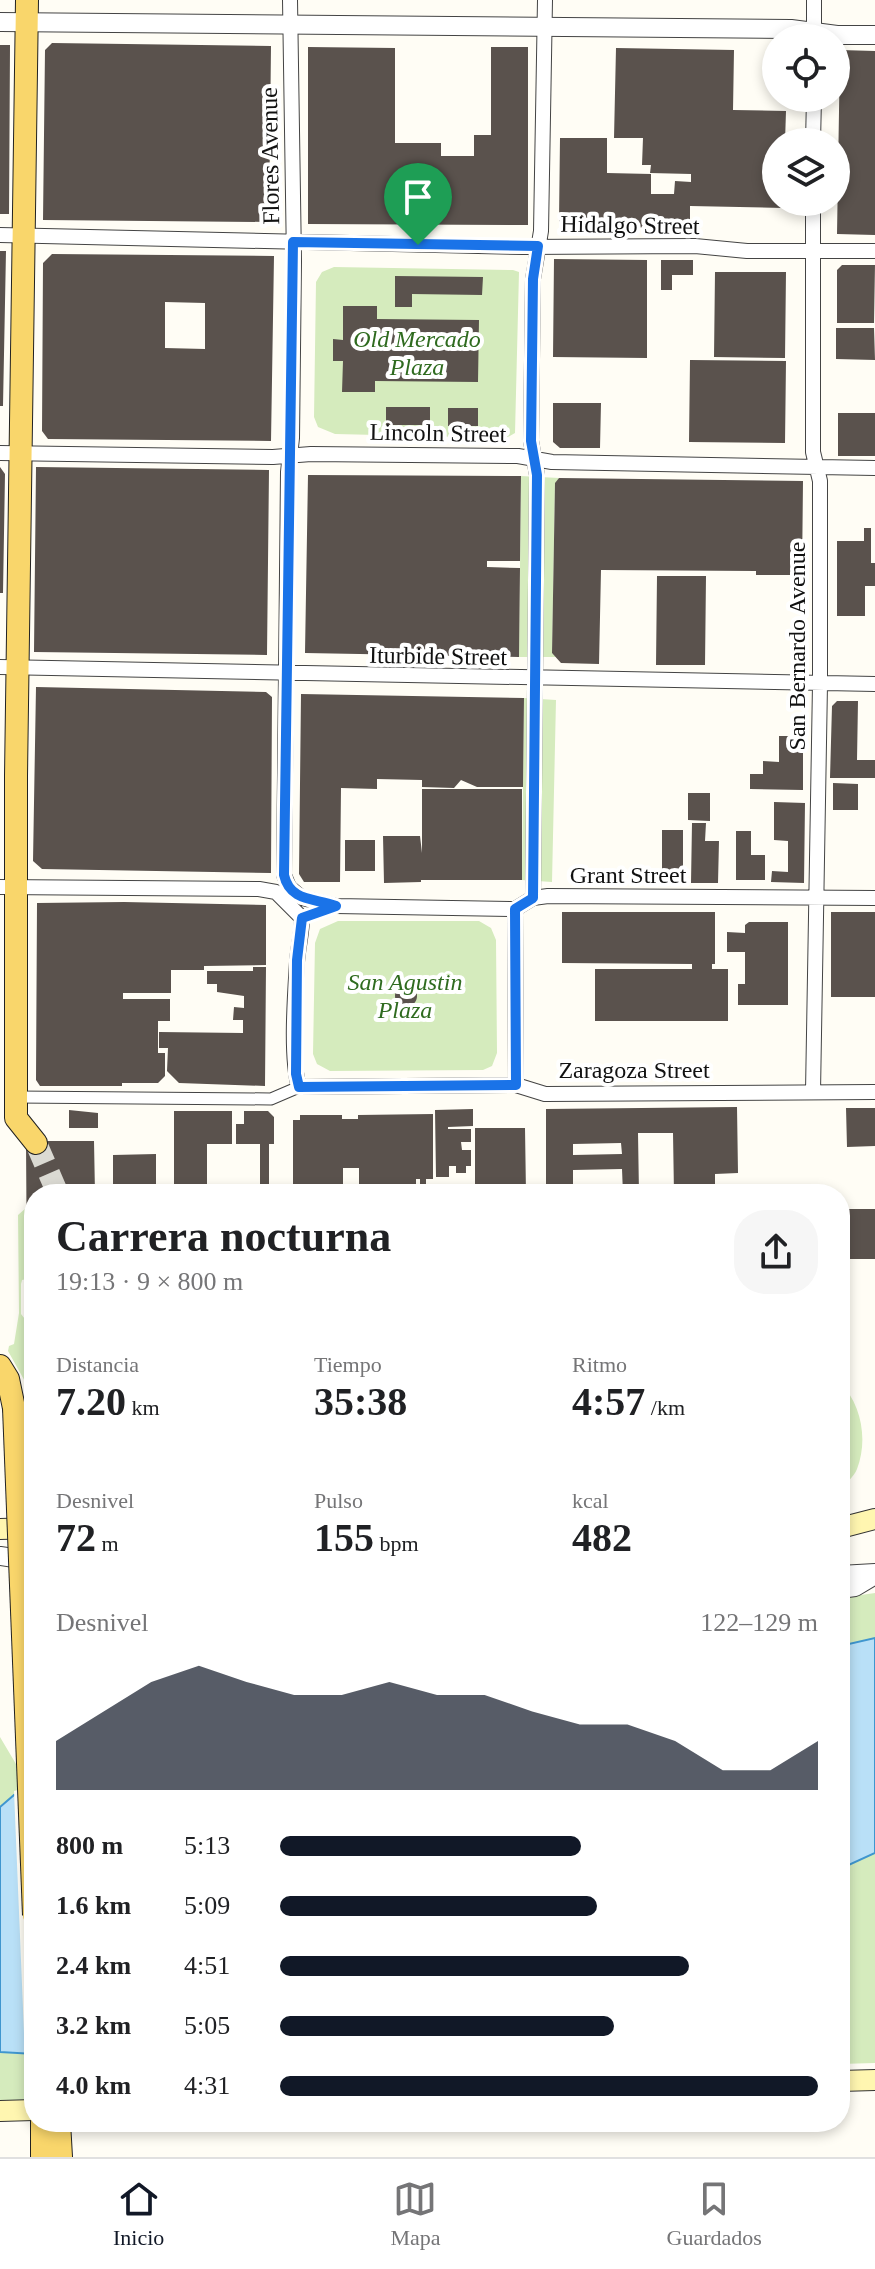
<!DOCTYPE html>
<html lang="es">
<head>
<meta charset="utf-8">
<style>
	body { margin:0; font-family:Georgia,serif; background:#f6f6f6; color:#202124; height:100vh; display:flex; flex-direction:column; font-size:30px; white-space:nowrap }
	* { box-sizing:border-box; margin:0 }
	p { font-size:26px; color:#757577 }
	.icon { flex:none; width:44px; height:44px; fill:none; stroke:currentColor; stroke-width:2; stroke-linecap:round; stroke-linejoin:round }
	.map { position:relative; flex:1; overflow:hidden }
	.drawer { position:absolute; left:24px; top:1184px; width:826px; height:948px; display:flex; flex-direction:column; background:#fff; border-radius:32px; box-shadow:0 4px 12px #0003 }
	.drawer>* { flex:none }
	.buttons { position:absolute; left:762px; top:24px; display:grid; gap:16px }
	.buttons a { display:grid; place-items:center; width:88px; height:88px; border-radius:50%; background:#fff; box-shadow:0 4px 12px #0003; font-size:40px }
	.pin { position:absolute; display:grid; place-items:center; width:68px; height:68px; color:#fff; margin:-82px -34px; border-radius:50% 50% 50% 0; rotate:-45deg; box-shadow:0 0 8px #0007 }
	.pin .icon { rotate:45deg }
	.round { display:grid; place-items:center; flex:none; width:84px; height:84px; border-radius:32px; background:#f6f6f6 }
	.overview { display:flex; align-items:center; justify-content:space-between; height:136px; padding:0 32px }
	h1 { font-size:44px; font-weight:800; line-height:60px }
	.stats { display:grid; grid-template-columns:repeat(3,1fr); gap:12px; height:136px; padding:8px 32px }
	.stats div { display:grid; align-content:center }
	.stats b { font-size:40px; font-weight:800 }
	.stats small { font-size:22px; font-weight:400 }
	.stats p { font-size:22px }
	.chart { height:224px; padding:16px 32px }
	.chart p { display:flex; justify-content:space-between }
	.chart svg { width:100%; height:144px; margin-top:8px; fill:#111827; opacity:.7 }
	ul { padding:0 32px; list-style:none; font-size:26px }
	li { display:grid; grid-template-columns:128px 96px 1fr; align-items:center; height:60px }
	li i { height:20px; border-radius:10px; background:#111827 }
	.menu { display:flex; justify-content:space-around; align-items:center; height:112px; border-top:2px solid #e0e0e0; background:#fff; font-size:22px; color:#757577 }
	.menu a { display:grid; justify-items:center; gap:4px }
	.menu .current { color:#111827 }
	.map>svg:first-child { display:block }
	.green { fill:#d5ebbd }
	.water { fill:#b9e0f7; stroke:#3f96cf; stroke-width:2 }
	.pier { fill:#fffdf5 }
	.building { fill:#5a524d; fill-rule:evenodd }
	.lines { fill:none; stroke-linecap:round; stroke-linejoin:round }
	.primary-tunnel { stroke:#dbdad3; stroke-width:22; stroke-dasharray:22 11; stroke-linecap:butt }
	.pedestrian-casing { stroke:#444; stroke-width:13 }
	.minor-casing { stroke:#444; stroke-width:16 }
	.tertiary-casing { stroke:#444; stroke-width:20 }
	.secondary-casing { stroke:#333; stroke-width:22 }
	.primary-casing { stroke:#222; stroke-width:24 }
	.pedestrian { stroke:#fff; stroke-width:11 }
	.minor { stroke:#fff; stroke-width:14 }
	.tertiary { stroke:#fff; stroke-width:18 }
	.secondary { stroke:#fff6b0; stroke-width:20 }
	.primary { stroke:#f9d66b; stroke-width:22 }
	.primary-bridge-casing { stroke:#222; stroke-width:24; stroke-linecap:butt }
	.primary-bridge { stroke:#f9d66b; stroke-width:22 }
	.route-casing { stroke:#fff; stroke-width:16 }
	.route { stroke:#1a73e8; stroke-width:10 }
	.labels { text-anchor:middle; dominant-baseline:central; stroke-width:8; stroke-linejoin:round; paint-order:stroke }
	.street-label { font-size:24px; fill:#111; stroke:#fff }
	.park-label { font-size:24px; font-style:italic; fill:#2f6b1f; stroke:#fff }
</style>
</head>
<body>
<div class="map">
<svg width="875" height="2157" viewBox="0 0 875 2157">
	<rect width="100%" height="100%" fill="#fffdf5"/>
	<path class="green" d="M334,267L513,270L519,272L515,433L506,438L335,434L318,427L314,417L316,282L322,272Z
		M521,476L559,478L555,484L552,653L556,657H519Z
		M524,698L556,700L552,882L522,880Z
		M338,921H479L491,928L496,940L497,1053L492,1066L483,1070L330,1071L317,1064L313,1054L315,943L320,929Z
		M26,1208L27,1279L22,1280L21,1284V1314L28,1323V1342L33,1350L31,1400L27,1385L8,1351L9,1346L14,1344L19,1313L18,1215Z
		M840,1383C862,1404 868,1441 857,1469C854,1477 845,1484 840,1490Z
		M875,1593V1638L840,1646V1598Z
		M0,1737L32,1791L14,1795L0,1807Z
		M875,1853V2063L840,2064V1869Z
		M0,2052L34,2054V2104L0,2103Z"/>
	<path class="water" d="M875,1638V1853L840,1869V1646Z
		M34,1790V2054L0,2052V1807L14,1795Z"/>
	<path class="pier" d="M34,1786V2058L25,2057L14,1791Z"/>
	<path class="building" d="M52,43L271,46L269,222L43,220L45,50Z
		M0,45H10L9,214H0Z
		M308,47L395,48V143H441V156H474V135H491V47H528V225L308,224Z
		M616,48L734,50L733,110L786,111L785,142H776V202H784V208L690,206V228L565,227L559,221L560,138H607V173L651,174V194H674L675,181L691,182V174L650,173L651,165H642L643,138H614Z
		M840,50L875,51V235L837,234Z
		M0,251H6L3,406H0Z
		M52,254L274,256L271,441L48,439L42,431L43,263ZM165,302L205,303V349L165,348Z
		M554,259L647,260V358L553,357Z
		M661,260H693V275H672V290H661Z
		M842,265H875L874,323H837V270Z
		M715,272H786L785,358L714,357Z
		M395,276L483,277L482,295L412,294V307H395Z
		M343,306H377V319L479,320L478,382L375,381V392H342L343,361H333V339L343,340Z
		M836,328H874L875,360L836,359Z
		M690,360L786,361L785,443L689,442Z
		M553,403H601L600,448H560L553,442Z
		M386,407H430V425H386Z
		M448,408H478V426H448Z
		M838,413H875V456H838Z
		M0,467L5,474L3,593H0Z
		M36,467L269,470L267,655L34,652Z
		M308,475L521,476L520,561H487V567L520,568L519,657L305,653Z
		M559,478L803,481L802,575H756V571L601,570L599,664L561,663L552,653L555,483Z
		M864,528H871V563H875V586H865V616H837V541H864Z
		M657,576H706L705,665H656Z
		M36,687L266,692L272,697L271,873L42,869L33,861Z
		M301,694L524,698L523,787H477L461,780L454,788L422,787V780L377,779V789L341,788L340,882H304L299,874Z
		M837,701H858L857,760H875V778H830L832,706Z
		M779,736H803V790L750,789V774H763V761L779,762Z
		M833,783L858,784V810H833Z
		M422,789H522V880H421V882L384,883L383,836H420L422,853Z
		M688,793H710V821L688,820Z
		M774,802L805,803L804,883L771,882L772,871L788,872V841L774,840Z
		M692,823H706L705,841H719L718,883H691Z
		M662,830H683V878H662Z
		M736,831H751V855H765V880H736Z
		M345,840H375V871H345Z
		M124,902L266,905V965L204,966V970H171V993H123V999H170V1021H158V1053H165V1076L158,1083H122V1086H40L36,1080L37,903Z
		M562,912H715V964H712V969H728V1021H595V969H692V964L562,963Z
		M831,912H875V997H831Z
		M749,922H788V1005H738V984H745V952H727V932L745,933V925Z
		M253,967H266L265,1086L179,1083L167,1071L168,1048H159V1032L243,1033V1020H233L234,1007L244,1008V996L217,992V984H207V971H253Z
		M395 996a11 11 0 1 1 22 0a11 11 0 1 1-22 0Z
		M737,1107L738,1173L715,1174V1185H732V1194H674L673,1133H638L639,1194H623L622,1169L573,1170V1185H596V1194H546V1109ZM621,1143L622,1154L573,1155V1144Z
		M846,1108H875V1146L847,1147Z
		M473,1109V1126L448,1127V1129H471V1142H461L462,1150H471V1166H466V1173H456V1166H449V1177H436L435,1110Z
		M69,1110L98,1113V1128H69Z
		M174,1111H232V1144H207V1194H174Z
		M244,1111H268L274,1117V1144H269V1194H260V1144H236V1124H244Z
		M433,1114V1179H426V1194H420V1179H416V1194H359V1168H343V1194H293V1120H300V1115H342V1119H358V1115Z
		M475,1128H525L526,1194H475Z
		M26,1141H94L95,1194H34V1290H27Z
		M156,1154V1194H101V1188H113V1155Z
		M840,1209H875V1259H840Z"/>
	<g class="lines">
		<path class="primary-tunnel" d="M36,1143L58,1194"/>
		<defs>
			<path id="pedestrian" d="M16,1097L271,1099L299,1087"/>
			<path id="minor" d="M290,0L294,261L292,438L288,472L284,875L289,887L302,898L336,906L515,909L533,898L548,896L875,898
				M814,38V0
				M813,142L814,98
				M0,235L523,247L695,246L747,251H875
				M0,453L273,457L311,454L518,456L552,462L875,468
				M0,667L875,684
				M0,887L259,889L276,892L302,918C302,933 298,947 297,962C295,995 290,1057 299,1087L516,1085L545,1094L875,1092
				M533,898L537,475L531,441L533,279L541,231L545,0
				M515,909L516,1085
				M813,1092L820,684V481L813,452V202"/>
			<path id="tertiary" d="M0,22L791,29L837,35H875
				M0,1556L34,1561
				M840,1575L875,1573
				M840,1589L855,1587L875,1575"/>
			<path id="secondary" d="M840,1528L875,1519
				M0,1529L34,1528
				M840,2081L875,2080
				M0,2111L34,2110"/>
			<path id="primary" d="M27,0L16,776V1118L36,1143
				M0,1366L8,1379L14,1408
				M59,2122L61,2157
				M42,2157V2122"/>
		</defs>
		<use href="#pedestrian" class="pedestrian-casing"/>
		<use href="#minor" class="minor-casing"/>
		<use href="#tertiary" class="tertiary-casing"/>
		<use href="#secondary" class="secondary-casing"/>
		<use href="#primary" class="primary-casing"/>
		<use href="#pedestrian" class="pedestrian"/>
		<use href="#minor" class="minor"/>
		<use href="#tertiary" class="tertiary"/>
		<use href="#secondary" class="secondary"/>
		<use href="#primary" class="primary"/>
		<defs>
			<path id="primary-bridge" d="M14,1408L34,1915"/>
		</defs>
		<use href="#primary-bridge" class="primary-bridge-casing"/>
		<use href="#primary-bridge" class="primary-bridge"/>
	</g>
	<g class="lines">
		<defs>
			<path id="route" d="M293,242L538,246L533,279L531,441L537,475L533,898L515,909L516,1085L299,1087L296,1074L297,960L302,918L336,906C315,898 290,902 284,875Z"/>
		</defs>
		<use href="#route" class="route-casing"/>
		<use href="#route" class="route"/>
	</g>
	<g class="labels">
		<g class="street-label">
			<text transform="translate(270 156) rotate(-91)">Flores Avenue</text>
			<text transform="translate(630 225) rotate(1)">Hidalgo Street</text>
			<text transform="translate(438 433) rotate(1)">Lincoln Street</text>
			<text transform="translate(797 646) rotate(-90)">San Bernardo Avenue</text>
			<text transform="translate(438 656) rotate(1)">Iturbide Street</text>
			<text x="628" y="875">Grant Street</text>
			<text x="634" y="1070">Zaragoza Street</text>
		</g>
		<g class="park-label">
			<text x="417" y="339">Old Mercado<tspan x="417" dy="28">Plaza</tspan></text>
			<text x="405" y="982">San Agustin<tspan x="405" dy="28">Plaza</tspan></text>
		</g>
	</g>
</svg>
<div class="buttons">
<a><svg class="icon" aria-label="locate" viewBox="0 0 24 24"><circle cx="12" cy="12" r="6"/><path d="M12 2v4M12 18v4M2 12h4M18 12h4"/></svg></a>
<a><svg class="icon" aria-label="layers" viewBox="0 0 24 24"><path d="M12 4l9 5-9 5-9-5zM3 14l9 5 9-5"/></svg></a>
</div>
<div class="pin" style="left:418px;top:245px;background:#1e9e55"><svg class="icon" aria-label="arrive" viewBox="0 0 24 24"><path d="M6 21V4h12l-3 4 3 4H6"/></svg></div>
<section class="drawer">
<div class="overview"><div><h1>Carrera nocturna</h1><p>19:13 · 9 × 800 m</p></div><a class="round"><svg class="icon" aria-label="share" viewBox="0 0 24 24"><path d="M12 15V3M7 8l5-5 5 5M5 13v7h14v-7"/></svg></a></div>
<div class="stats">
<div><p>Distancia</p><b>7.20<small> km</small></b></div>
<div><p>Tiempo</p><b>35:38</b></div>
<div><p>Ritmo</p><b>4:57<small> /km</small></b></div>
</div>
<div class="stats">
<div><p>Desnivel</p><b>72<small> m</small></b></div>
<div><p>Pulso</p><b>155<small> bpm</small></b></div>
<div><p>kcal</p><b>482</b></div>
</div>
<div class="chart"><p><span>Desnivel</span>122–129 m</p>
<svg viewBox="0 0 160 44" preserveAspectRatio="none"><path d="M0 44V29L10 20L20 11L30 6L40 11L50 15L60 15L70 11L80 15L90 15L100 20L110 24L120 24L130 29L140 38L150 38L160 29V44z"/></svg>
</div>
<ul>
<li><b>800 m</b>5:13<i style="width:56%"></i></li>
<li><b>1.6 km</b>5:09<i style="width:59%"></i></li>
<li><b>2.4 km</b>4:51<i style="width:76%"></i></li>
<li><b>3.2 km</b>5:05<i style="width:62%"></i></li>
<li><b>4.0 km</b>4:31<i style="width:100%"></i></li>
</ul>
</section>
</div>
<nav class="menu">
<a class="current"><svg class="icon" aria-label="home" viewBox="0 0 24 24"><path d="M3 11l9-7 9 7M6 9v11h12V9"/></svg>Inicio</a>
<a><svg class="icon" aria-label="map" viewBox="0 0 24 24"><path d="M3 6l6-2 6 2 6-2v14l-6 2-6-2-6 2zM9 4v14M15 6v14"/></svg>Mapa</a>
<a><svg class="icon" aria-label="saved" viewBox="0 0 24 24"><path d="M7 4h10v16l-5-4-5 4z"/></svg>Guardados</a>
</nav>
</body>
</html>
